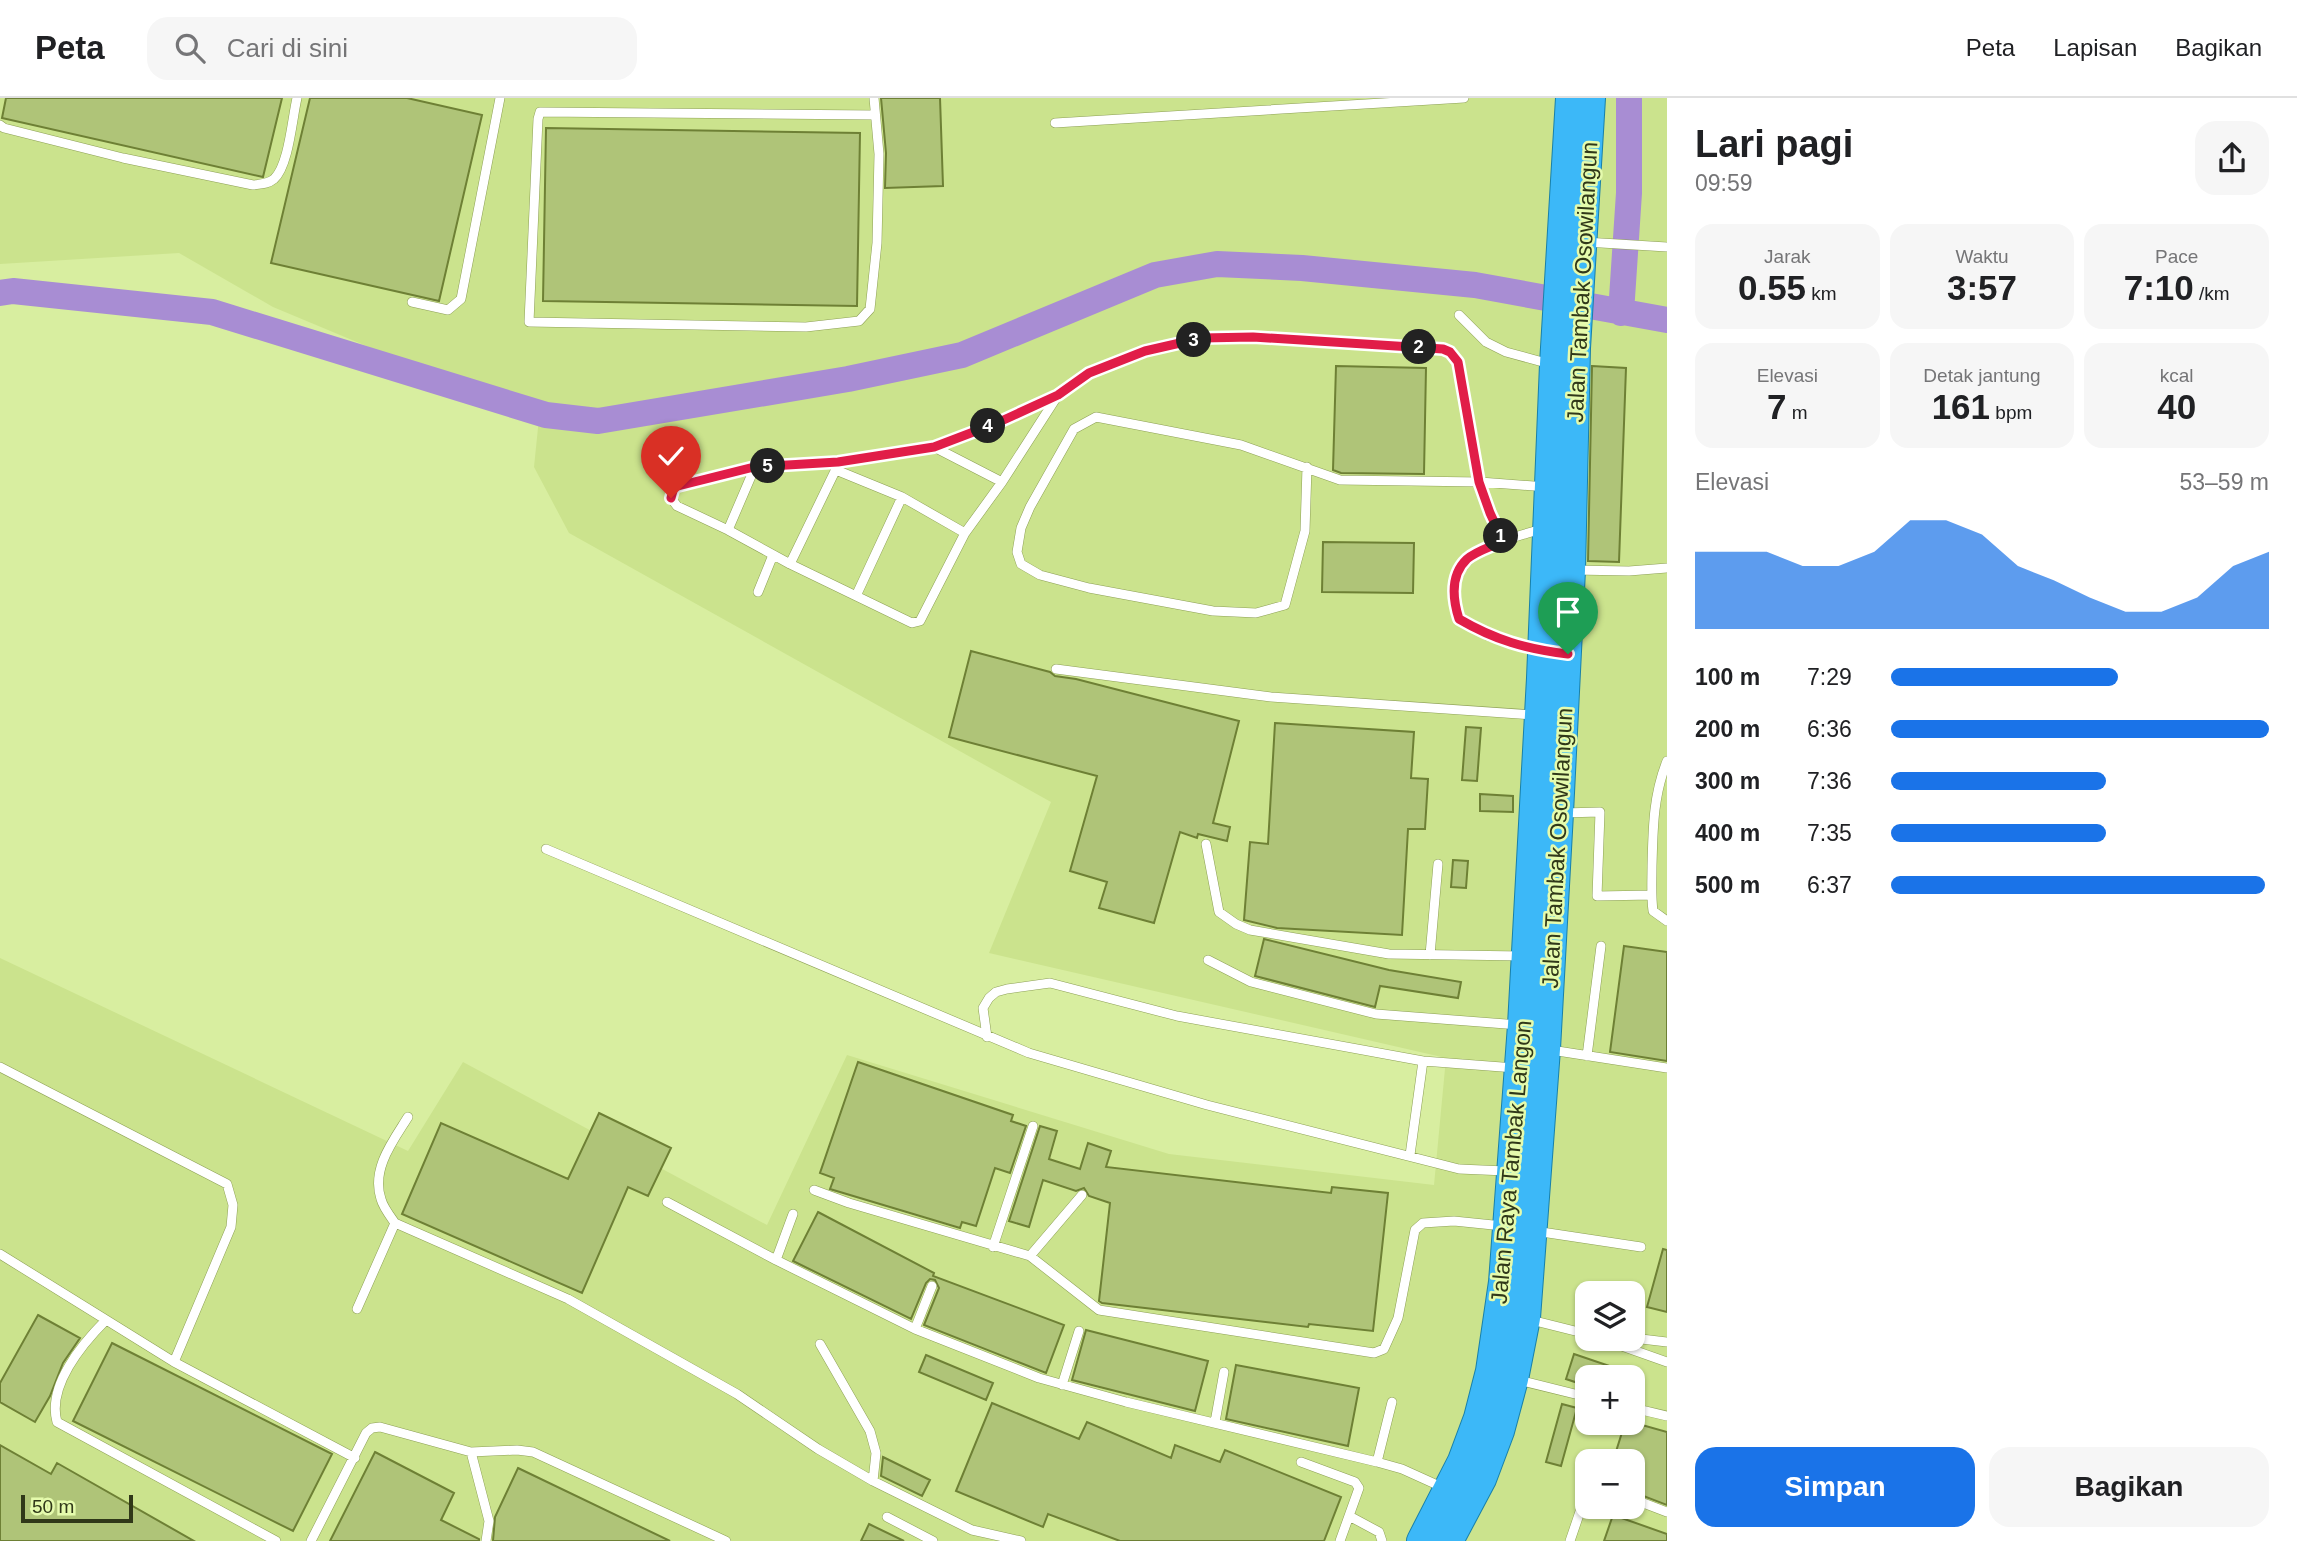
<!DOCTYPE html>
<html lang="id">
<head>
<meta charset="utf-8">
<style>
	body { margin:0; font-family:Helvetica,sans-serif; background:#f6f6f6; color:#202124; height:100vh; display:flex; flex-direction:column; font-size:26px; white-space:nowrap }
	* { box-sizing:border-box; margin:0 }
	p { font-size:23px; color:#757577 }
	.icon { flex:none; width:38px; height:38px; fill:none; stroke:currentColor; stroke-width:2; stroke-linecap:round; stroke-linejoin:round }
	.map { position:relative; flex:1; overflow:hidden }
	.sheet { display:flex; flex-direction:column; background:#fff; width:630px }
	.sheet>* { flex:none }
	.fabs { position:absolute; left:1575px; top:1183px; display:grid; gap:14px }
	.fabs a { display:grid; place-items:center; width:70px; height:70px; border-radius:14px; background:#fff; box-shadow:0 2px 5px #0004; font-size:35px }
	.scale { position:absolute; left:21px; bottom:18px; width:112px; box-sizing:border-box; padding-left:7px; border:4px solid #303819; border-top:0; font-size:19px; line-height:24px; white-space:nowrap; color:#303819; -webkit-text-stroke:5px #e5fbad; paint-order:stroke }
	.pin { position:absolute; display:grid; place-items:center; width:60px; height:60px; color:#fff; margin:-72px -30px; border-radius:50% 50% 50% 0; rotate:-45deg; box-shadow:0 0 7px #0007 }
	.pin .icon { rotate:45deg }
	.km { position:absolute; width:35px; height:35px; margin:-18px; border-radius:50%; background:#222; color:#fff; font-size:19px; line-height:35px; text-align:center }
	.round { display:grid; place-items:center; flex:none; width:74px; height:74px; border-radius:21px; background:#f6f6f6 }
	.headline { display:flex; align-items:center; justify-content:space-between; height:119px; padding:0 28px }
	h1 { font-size:38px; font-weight:600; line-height:52px }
	.figures { display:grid; grid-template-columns:repeat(3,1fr); gap:10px; height:119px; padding:7px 28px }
	.figures div { display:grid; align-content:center; border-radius:18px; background:#f6f6f6; text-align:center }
	.figures b { font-size:35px; font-weight:600 }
	.figures small { font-size:19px; font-weight:400 }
	.figures p { font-size:19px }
	.chart { height:196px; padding:14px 28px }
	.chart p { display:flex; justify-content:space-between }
	.chart svg { width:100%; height:126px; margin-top:7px; fill:#1a73e8; opacity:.7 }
	.primary-button { display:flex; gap:14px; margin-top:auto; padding:14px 28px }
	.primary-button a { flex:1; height:80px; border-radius:21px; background:#1a73e8; color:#fff; font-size:28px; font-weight:600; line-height:80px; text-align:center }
	.primary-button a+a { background:#f6f6f6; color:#202124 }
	ul { padding:0 28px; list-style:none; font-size:23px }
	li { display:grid; grid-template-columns:112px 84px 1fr; align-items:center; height:52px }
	li i { height:18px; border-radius:9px; background:#1a73e8 }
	header { display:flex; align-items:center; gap:42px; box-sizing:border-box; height:98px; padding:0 35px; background:#fff; border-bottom:2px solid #e0e0e0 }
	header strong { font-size:33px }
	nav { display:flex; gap:38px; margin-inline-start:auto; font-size:24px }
	.search { width:490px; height:63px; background:#f6f6f6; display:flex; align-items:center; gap:18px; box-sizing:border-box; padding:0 24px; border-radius:21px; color:#757577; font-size:26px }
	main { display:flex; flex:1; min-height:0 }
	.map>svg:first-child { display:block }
	.built { fill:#cbe38d; fill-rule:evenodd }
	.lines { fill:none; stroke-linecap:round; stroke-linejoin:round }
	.river { stroke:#a88dd3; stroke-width:26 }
	.building { fill:#afc478; stroke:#6e8035; stroke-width:2 }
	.service-casing { stroke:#8da055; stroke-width:10 }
	.trunk-casing { stroke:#1980a9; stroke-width:30 }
	.service { stroke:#fff; stroke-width:9 }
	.trunk { stroke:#3cb8f8; stroke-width:28 }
	.route-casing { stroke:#fff; stroke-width:14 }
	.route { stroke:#e11d48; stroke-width:9 }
	.labels { text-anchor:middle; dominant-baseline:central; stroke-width:5; stroke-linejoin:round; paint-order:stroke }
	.street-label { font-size:23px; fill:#303819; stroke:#e5fbad }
</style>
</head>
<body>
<header>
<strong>Peta</strong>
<div class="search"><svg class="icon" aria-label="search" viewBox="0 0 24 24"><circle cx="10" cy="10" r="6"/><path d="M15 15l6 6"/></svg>Cari di sini</div>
<nav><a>Peta</a><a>Lapisan</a><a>Bagikan</a></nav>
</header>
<main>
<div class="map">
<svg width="1667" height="1443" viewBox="0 0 1667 1443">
	<rect width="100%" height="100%" fill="#d8eea0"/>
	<path class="built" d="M0,0H1667V1443H0V860L408,1053L463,964L767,1127L847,957L1169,1056L1434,1087L1446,960L989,855L1051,704L569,435L534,369L539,320L273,209L179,155L0,166ZM1587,1195H1633V1241H1587ZM1587,1279H1633V1325H1587ZM1587,1363H1633V1409H1587Z"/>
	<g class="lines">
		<path class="river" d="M0,195L13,193L212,214L546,317L598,323L848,281L962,257L1155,177L1217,166L1302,170L1475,187L1667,222
			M1621,215L1629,95V0"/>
	</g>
	<path class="building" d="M6,0H282L263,79L2,20Z
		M310,0H407L482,17L439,203L271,165Z
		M881,0H940L943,88L885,90L886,55Z
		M546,30L860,35L857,208L543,203Z
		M1336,268L1426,270L1424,376L1341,375L1333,372Z
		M1592,268L1626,270L1619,464L1588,463Z
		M1323,444L1414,445L1413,495L1322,494Z
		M971,553L1050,574L1055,578L1076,581L1239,623L1213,725L1230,729L1227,743L1198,736L1197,740L1180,734L1154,825L1099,810L1107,784L1070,773L1097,678L949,639Z
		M1275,625L1414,634L1411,680L1428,681L1425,731H1408L1402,837L1277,830L1244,822L1250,744L1268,746Z
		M1466,629L1481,630L1477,683L1462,682Z
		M1480,696L1513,698V714L1480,713Z
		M1453,762L1468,763L1466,790L1451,789Z
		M1264,841L1389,872L1461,884L1458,900L1380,888L1375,909L1255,878Z
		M1624,848L1667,854V963L1610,954Z
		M858,964L1013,1017L1011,1023L1026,1028L1010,1075L995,1070L976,1128L962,1124L960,1130L830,1091L834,1080L820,1075Z
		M599,1015L671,1050L648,1098L628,1089L582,1195L402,1116L441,1025L568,1081Z
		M1040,1028L1057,1033L1049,1061L1080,1071L1088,1045L1111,1053L1106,1069L1331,1095L1332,1089L1388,1095L1373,1233L1309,1226L1308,1229L1102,1205L1099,1203L1110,1105L1089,1098L1084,1090L1076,1093L1043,1082L1029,1129L1009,1123Z
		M818,1114L934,1175L933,1178L1064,1227L1046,1275L924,1227L939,1190L935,1182L930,1181L926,1185L911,1221L793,1163Z
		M1663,1151L1667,1152V1214L1647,1209Z
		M38,1217L80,1240L63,1265L50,1298L35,1324L0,1304V1285Z
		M1086,1232L1208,1263L1195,1313L1072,1282Z
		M112,1245L332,1356L293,1433L73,1323Z
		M1574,1256L1636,1277V1279H1587V1288L1566,1281Z
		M926,1257L993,1285L986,1302L919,1274Z
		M1236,1267L1359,1290L1348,1348L1226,1321Z
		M992,1305L1079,1341L1087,1324L1171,1360L1175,1347L1220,1364L1225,1352L1341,1399L1324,1443H1120L1048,1416L1043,1429L956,1393Z
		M1562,1306L1577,1310L1561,1368L1546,1364Z
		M1625,1325H1635L1667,1334V1407L1633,1394V1363H1613Z
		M0,1347L51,1376L57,1365L194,1443H0Z
		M375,1354L454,1395L441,1422L479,1441V1443H330Z
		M883,1359L930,1382L922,1398L881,1378Z
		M518,1370L670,1443H493L495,1419Z
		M1613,1417L1667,1436V1443H1604Z
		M869,1426L904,1443H861Z"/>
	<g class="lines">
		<defs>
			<path id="service" d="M874,0L879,56L877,145L870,211L859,223L806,229L529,224L538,21L540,14L874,17
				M1055,25L1464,0
				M0,27L4,30L123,60L253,87C261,86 268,86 274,81C289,67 292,21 297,0
				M1585,144L1667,149
				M412,204L448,212L461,201L500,0
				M1459,217L1486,244L1506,254L1550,266
				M1058,297L1002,384L965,435L920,523L912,525L790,466L728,432L677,408L671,400L674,389L755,369L838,364L934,349L997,325L1058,297L1089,275L1145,253L1203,240L1253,239L1434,250C1448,252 1456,258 1460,272L1480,384L1547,389
				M934,349L1002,384
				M1307,369L1305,433L1285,507L1256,515L1213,513L1089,490L1040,477L1021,466L1017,454L1021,430L1030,409L1074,331L1096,319L1241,347L1340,382L1480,384L1490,415L1503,443
				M836,372L902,399L965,435
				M728,432L755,369
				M790,466L837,369
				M1574,472L1629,473L1667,470
				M758,494L773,457
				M856,498L902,399
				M1539,552L1488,538L1459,521C1438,457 1494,445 1542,431
				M1056,571L1271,599L1535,617
				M1667,663C1653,698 1653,731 1652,768C1652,783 1651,798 1653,813L1667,823
				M1563,715L1600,714L1597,798L1652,797
				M1206,746L1219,814L1236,826L1250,832L1389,856L1522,858
				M546,751L1029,955L1207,1007L1459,1071L1506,1073
				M1430,857L1438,766
				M1208,862L1251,884L1376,916L1519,927
				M987,939L983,910L989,900L996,894L1007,891L1050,885L1177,918L1423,963
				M1551,952L1667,970
				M1587,958L1601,848
				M0,969L227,1086L233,1107L231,1129L174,1264
				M408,1019C393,1043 371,1071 381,1101C383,1109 390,1118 395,1125L568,1201L737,1296L818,1351L873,1383L972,1432L1021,1443
				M1410,1057L1423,963L1515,970
				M814,1092L849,1105L1030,1158L1099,1212L1374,1255L1384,1251L1398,1220L1415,1132L1423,1125L1454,1123L1503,1128
				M667,1104L776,1162L915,1231L1039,1280L1126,1304L1377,1364L1402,1371L1444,1390
				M1535,1133L1641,1149
				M993,1149L1033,1028
				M0,1156L174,1264L355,1360
				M1030,1158L1082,1097
				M776,1162L793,1116
				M357,1211L395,1125
				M106,1222C82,1246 47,1288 57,1324L276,1443
				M1531,1222L1587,1236
				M915,1231L932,1188
				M1633,1240L1667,1244
				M1602,1241L1667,1264
				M820,1246L870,1333L876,1355L873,1383
				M1518,1282L1587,1299
				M1062,1287L1079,1233
				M1633,1310L1667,1318
				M1215,1324L1224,1274
				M1301,1364L1355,1384L1359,1390L1340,1443
				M1377,1364L1392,1304
				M1633,1401L1667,1414
				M887,1419L933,1443
				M1351,1419L1379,1434L1382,1443
				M311,1443L366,1335L372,1330L380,1329L471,1354
				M486,1443L489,1423L471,1354L517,1352L533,1354L726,1443
				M1570,1443L1587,1393"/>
			<path id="trunk" d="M1421,1443L1462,1363L1478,1320L1490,1273L1503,1184L1522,927L1541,580L1554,266L1570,0
				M1449,1443L1482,1381L1500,1333L1514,1281L1526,1220L1546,951L1559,715L1571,472L1576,250L1591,0"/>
		</defs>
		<use href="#service" class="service-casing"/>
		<use href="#trunk" class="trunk-casing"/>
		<use href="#service" class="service"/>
		<use href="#trunk" class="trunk"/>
	</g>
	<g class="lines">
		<defs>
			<path id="route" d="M671,400L674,389L754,369L838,364L934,349L997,325L1058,297L1089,275L1145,253L1202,240L1253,239L1443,251L1450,254L1458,264L1479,384L1490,415L1503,443C1493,448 1476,453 1467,461C1450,477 1453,502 1459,521C1495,542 1526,551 1568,556"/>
		</defs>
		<use href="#route" class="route-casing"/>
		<use href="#route" class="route"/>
	</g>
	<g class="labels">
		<g class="street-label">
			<text transform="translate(1582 184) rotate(-87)">Jalan Tambak Osowilangun</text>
			<text transform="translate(1557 750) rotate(-87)">Jalan Tambak Osowilangun</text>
			<text transform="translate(1511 1064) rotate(-85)">Jalan Raya Tambak Langon</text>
		</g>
	</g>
</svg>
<div class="fabs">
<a><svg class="icon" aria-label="layers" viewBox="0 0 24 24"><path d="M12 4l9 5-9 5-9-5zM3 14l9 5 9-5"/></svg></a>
<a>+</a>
<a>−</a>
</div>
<div class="scale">50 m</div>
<div class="pin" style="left:1568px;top:556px;background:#1e9e55"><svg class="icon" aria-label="arrive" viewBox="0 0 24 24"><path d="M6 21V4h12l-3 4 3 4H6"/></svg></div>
<div class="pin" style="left:671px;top:400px;background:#d93025"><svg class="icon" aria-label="check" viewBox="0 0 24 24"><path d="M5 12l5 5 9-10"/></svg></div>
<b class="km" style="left:1501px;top:438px">1</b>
<b class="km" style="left:1419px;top:249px">2</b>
<b class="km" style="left:1194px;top:242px">3</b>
<b class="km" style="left:988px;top:328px">4</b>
<b class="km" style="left:768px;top:368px">5</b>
</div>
<section class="sheet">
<div class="headline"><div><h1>Lari pagi</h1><p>09:59</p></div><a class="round"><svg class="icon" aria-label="share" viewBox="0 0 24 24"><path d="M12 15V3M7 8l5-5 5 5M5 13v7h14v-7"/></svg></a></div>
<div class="figures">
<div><p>Jarak</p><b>0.55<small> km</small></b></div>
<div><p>Waktu</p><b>3:57</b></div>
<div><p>Pace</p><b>7:10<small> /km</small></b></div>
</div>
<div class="figures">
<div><p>Elevasi</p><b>7<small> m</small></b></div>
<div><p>Detak jantung</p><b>161<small> bpm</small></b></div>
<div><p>kcal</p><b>40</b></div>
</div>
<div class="chart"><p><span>Elevasi</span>53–59 m</p>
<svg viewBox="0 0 160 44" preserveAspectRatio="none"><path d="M0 44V17L10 17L20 17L30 22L40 22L50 17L60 6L70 6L80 11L90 22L100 27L110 33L120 38L130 38L140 33L150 22L160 17V44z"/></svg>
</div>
<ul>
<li><b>100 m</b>7:29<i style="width:60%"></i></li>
<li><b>200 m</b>6:36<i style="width:100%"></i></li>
<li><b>300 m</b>7:36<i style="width:57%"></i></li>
<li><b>400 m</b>7:35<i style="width:57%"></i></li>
<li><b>500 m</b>6:37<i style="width:99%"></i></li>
</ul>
<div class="primary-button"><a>Simpan</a><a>Bagikan</a></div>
</section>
</main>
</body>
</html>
